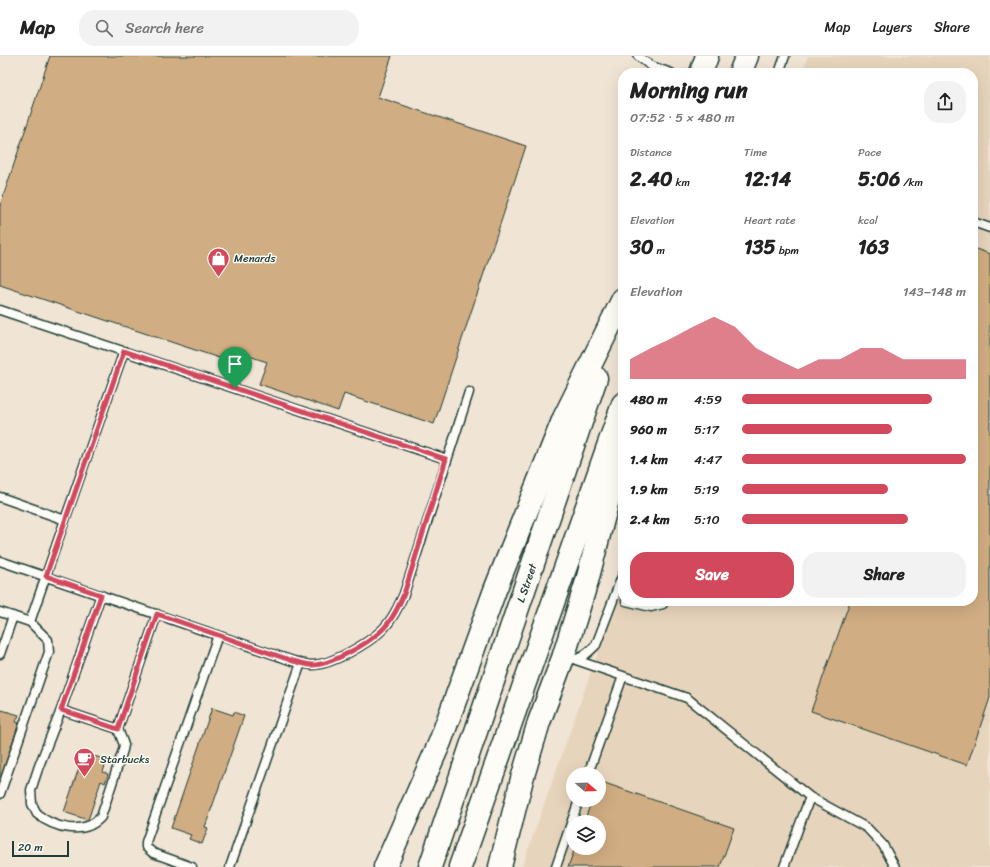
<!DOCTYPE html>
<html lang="en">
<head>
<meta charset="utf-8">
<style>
	body { margin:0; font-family:Sriracha,sans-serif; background:#f2f2f2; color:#222; height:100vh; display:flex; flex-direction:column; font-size:15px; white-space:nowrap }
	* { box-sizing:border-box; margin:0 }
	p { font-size:13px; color:#767676 }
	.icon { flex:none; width:22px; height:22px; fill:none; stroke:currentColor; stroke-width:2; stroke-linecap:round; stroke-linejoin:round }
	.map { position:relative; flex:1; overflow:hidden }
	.panel { position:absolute; left:618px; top:12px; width:360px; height:538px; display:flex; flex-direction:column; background:#fff; border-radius:16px; box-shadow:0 4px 16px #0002 }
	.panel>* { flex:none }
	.needle { width:26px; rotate:109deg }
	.controls { position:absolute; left:566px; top:711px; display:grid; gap:8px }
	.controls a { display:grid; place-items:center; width:40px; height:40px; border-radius:50%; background:#fff; box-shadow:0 4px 16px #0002; font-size:20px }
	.scale { position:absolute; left:12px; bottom:10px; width:57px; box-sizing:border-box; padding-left:4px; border:2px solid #1f3d34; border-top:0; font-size:11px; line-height:14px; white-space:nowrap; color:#1f3d34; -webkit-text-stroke:3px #fdfcf7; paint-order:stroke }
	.pin { position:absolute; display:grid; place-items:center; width:34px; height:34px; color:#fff; margin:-41px -17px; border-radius:50% 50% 50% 0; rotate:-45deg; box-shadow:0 0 4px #0007 }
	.pin .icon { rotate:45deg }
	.round { display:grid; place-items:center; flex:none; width:42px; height:42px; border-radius:16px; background:#f2f2f2 }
	.headline { display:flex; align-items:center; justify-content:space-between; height:68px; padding:0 12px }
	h1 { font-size:22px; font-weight:700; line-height:30px }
	.metrics { display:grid; grid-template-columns:repeat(3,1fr); gap:6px; height:68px; padding:4px 12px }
	.metrics div { display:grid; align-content:center }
	.metrics b { font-size:20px; font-weight:700 }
	.metrics small { font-size:11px; font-weight:400 }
	.metrics p { font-size:11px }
	.chart { height:112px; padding:8px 12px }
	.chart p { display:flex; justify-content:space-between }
	.chart svg { width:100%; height:72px; margin-top:4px; fill:#d1495b; opacity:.7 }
	.action { display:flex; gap:8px; margin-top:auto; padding:8px 12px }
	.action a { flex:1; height:46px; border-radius:16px; background:#d1495b; color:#fff; font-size:16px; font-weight:700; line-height:46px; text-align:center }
	.action a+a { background:#f2f2f2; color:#222 }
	ul { padding:0 12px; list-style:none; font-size:13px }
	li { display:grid; grid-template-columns:64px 48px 1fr; align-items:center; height:30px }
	li i { height:10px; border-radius:5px; background:#d1495b }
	header { display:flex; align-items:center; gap:24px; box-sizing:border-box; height:56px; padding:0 20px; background:#fff; border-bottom:1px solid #e0e0e0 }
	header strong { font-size:19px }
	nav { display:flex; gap:22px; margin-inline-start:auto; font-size:14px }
	.search { width:280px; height:36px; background:#f2f2f2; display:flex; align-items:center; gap:10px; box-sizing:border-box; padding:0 14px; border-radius:16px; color:#767676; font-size:15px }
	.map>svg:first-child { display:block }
	.built { fill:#e7d4bc; fill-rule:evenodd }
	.building { fill:#d1ad83; stroke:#1f3d34 }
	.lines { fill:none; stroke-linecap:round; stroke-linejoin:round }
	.lane-casing { stroke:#1f3d34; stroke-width:11 }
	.primary-casing { stroke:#1f3d34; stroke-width:25 }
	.lane { stroke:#fdfcf7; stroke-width:8 }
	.primary { stroke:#fdfcf7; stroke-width:22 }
	.route-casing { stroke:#fff; stroke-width:8 }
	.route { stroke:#d1495b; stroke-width:5 }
	.labels { text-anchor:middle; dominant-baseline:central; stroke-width:3; stroke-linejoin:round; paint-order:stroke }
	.poi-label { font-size:11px; fill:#1f3d34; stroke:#fdfcf7; text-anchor:start }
	.street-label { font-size:11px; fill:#1f3d34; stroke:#fdfcf7 }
</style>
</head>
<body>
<header>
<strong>Map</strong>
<div class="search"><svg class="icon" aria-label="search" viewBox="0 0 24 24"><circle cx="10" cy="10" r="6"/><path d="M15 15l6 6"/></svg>Search here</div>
<nav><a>Map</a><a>Layers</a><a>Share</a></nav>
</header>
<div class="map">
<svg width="990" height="811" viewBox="0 0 990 811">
	<rect width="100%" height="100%" fill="#f0e4d4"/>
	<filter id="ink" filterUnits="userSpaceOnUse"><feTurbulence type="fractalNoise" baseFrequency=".025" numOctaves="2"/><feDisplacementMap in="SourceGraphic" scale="8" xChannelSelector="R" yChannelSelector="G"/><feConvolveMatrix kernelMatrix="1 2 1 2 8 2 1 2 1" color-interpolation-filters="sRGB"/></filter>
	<g filter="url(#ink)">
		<path class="built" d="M808,0H990V811H522L623,526V545H973V17H802ZM573,718H599V744H573ZM573,766H599V792H573Z"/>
		<path class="building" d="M50,0H392L378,41L526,90L434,368L344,338L338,355L259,328L267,306L231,294L228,305L0,229V150Z
			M973,192L990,198V642L967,709L811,655L850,545H973Z
			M212,652L233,659L234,656L244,660L205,771L208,772L202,788L189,783L191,779L171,772Z
			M2,654L19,659L16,666L19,667L0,724V658Z
			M84,697L107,704L103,716L108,718L105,727L101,725L88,764L64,756Z
			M599,725L734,772L720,811H568L575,792H599V766H584L592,744H599Z"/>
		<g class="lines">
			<defs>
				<path id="lane" d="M638,0L651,10L671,17
					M779,17L785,0
					M973,166L990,172
					M0,254L446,403
					M0,441L65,464L30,566L0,556
					M65,464L124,295
					M0,505L293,605C299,606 306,609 312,609C331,609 367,588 381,575C392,565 398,551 404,538L469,336
					M101,539L61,654L118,673L157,558
					M626,545L651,551L663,548L664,545
					M0,598L13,560
					M574,603C582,603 590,595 596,589L623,518
					M576,604L687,642L810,741L867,772L883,789L895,811
					M61,654L39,710L31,734L32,748L37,758C54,772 84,780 101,761L123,694L124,689L118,673
					M588,718L623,620
					M0,738L49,596L48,584L30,566
					M192,811L153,797L146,791V786L218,579
					M230,811L301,607
					M556,811L579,744
					M784,811L810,741"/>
				<g id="primary">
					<path d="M701,17L707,0"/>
					<path d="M740,17L747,0"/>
					<path d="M385,811L440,686L495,534L564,362L623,243"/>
					<path id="s1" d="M430,811L596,322"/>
					<path d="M460,811L623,348"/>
					<path d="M500,811L522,723L539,666L563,602L587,525L623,386"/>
				</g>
			</defs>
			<use href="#lane" class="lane-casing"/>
			<use href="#primary" class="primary-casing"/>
			<use href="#lane" class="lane"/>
			<use href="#primary" class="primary"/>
		</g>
	</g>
	<g class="lines" filter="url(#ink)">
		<defs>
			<path id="route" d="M124,295L446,403L404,538C398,551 392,565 381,575C367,588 331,609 312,609C306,609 299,606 293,605L157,558L118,673L61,654L101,539L46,520Z"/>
		</defs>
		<use href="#route" class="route-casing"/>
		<use href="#route" class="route"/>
	</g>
	<defs>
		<symbol id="shop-pin" viewBox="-11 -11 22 30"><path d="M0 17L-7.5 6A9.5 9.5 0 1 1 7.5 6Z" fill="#d1495b" stroke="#fdfcf7"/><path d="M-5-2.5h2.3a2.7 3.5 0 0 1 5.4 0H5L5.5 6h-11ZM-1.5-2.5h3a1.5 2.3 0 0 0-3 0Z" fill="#fff"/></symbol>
		<symbol id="cafe-pin" viewBox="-11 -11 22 30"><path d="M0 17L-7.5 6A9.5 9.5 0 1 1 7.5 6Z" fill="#d1495b" stroke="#fdfcf7"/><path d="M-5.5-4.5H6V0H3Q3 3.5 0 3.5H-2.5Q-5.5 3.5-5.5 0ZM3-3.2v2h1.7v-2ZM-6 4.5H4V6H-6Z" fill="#fff"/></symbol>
	</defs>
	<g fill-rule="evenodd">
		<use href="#shop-pin" x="206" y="190" width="25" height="34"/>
		<use href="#cafe-pin" x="72" y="690" width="25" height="34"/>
	</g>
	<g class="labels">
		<g class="poi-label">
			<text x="234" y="202">Menards</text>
			<text x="100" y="703">Starbucks</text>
		</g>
		<g class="street-label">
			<text stroke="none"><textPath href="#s1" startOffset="300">L Street</textPath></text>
		</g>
	</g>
</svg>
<div class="controls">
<a><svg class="needle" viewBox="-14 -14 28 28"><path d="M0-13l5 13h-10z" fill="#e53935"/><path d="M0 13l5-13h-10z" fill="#767676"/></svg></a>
<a><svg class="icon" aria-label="layers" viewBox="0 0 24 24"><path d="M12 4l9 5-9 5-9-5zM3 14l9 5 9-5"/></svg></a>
</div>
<div class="scale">20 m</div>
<div class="pin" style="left:235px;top:332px;background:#1e9e55"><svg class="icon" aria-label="arrive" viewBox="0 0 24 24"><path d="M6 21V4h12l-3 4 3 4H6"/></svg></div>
<section class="panel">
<div class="headline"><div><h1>Morning run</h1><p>07:52 · 5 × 480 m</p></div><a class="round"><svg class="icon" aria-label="share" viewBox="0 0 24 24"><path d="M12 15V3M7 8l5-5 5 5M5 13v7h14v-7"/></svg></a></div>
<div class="metrics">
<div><p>Distance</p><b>2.40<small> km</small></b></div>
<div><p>Time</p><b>12:14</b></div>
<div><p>Pace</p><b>5:06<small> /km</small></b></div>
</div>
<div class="metrics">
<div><p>Elevation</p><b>30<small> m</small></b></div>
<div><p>Heart rate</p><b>135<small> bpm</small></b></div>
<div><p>kcal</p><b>163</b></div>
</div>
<div class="chart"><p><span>Elevation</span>143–148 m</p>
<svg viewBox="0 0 160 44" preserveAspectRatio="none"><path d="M0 44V32L10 25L20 19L30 12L40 6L50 12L60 25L70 32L80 38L90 32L100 32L110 25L120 25L130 32L140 32L150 32L160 32V44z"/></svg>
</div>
<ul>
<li><b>480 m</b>4:59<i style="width:85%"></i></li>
<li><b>960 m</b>5:17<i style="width:67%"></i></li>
<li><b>1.4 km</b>4:47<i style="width:100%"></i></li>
<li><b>1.9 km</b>5:19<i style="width:65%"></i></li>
<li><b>2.4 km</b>5:10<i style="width:74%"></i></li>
</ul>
<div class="action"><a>Save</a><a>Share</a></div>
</section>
</div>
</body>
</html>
